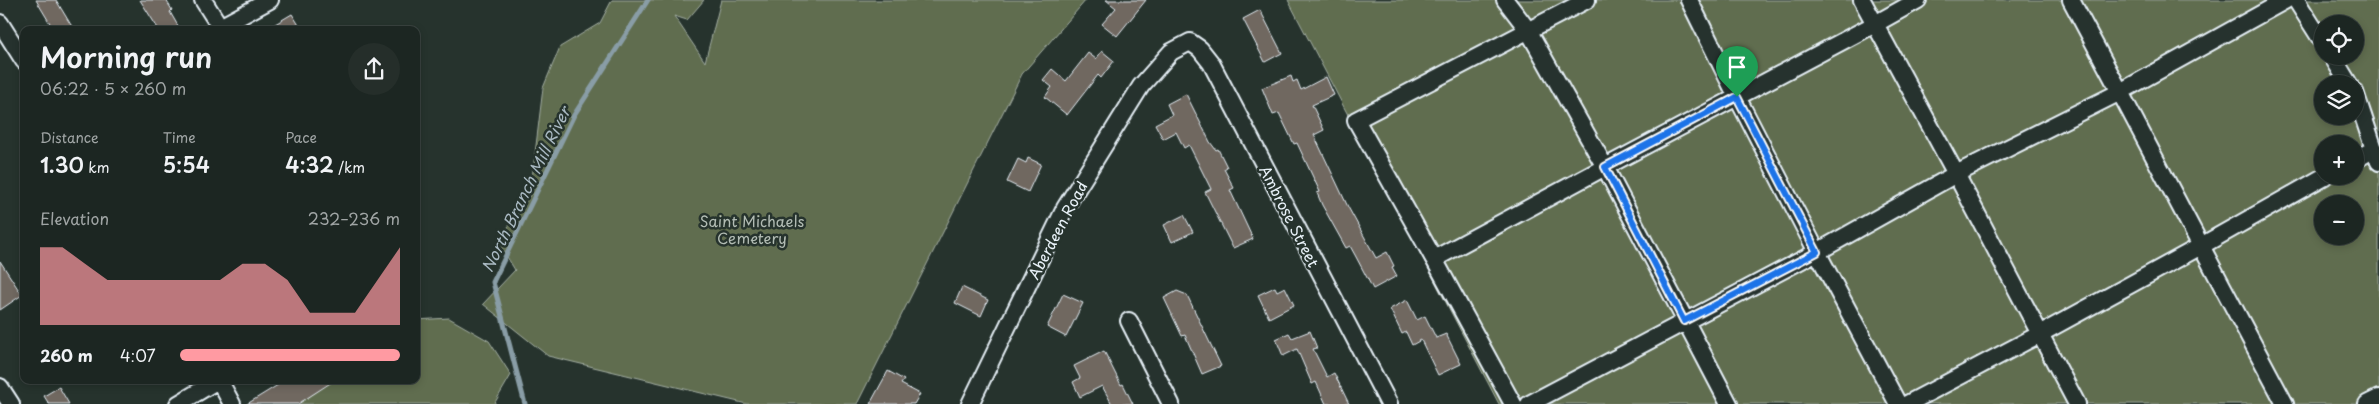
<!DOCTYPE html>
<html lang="en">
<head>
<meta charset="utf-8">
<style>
	body { margin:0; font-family:"Playpen Sans",sans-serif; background:#252e2a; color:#f1f3f6; height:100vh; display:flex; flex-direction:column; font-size:19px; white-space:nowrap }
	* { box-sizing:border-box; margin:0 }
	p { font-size:16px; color:#a0a5a5 }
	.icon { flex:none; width:28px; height:28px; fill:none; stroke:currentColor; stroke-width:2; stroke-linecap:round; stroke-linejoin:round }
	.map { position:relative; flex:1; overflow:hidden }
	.side { position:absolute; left:20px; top:26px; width:400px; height:358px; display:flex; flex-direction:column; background:#1c2622; border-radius:10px; box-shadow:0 2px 8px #0003,0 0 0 1px #3a4340 }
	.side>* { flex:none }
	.buttons { position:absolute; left:2314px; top:15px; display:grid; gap:10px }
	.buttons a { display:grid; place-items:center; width:50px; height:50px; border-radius:50%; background:#1c2622; box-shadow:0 2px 8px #0003,0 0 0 1px #3a4340; font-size:25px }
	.pin { position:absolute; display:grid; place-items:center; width:42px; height:42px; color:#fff; margin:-51px -21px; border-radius:50% 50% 50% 0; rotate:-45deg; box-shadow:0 0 5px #0007 }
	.pin .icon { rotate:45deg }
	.round { display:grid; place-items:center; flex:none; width:52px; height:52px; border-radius:26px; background:#252e2a }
	.head { display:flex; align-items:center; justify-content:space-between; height:85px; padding:0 20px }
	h1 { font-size:28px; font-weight:600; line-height:38px }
	.stats { display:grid; grid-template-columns:repeat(3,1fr); gap:8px; height:85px; padding:5px 20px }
	.stats div { display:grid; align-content:center }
	.stats b { font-size:21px; font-weight:600 }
	.stats small { font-size:14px; font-weight:400 }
	.stats p { font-size:14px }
	.chart { height:140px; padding:10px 20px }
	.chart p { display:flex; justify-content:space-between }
	.chart svg { width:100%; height:90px; margin-top:5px; fill:#ff9aa2; opacity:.7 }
	ul { padding:0 20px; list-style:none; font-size:16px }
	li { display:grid; grid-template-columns:80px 60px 1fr; align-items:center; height:38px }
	li i { height:12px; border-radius:6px; background:#ff9aa2 }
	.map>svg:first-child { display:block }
	.green { fill:#606d4f; stroke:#a4afa4; fill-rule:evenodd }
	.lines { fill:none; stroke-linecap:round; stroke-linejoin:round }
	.stream { stroke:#899da6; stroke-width:5 }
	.building { fill:#706761; stroke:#e8f1f8 }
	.minor-casing { stroke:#e8f1f8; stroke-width:20 }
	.minor { stroke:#26332d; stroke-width:16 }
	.route-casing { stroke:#fff; stroke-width:10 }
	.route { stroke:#1a73e8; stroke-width:6 }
	.labels { text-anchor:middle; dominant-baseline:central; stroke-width:5; stroke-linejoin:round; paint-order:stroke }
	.street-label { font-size:15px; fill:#e8f1f8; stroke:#26332d }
	.park-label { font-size:15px; fill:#b2bcb4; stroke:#26332d }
	.water-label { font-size:16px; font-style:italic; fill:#a9b9c2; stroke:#26332d }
</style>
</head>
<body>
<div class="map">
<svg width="2379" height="404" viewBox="0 0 2379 404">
	<rect width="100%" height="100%" fill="#26332d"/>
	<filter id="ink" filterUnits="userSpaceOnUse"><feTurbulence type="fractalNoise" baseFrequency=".02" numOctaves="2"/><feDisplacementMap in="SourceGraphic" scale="10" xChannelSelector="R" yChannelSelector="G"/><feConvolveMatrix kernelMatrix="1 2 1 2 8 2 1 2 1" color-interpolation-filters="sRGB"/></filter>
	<g filter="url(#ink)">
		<path class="green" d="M612,0H704L687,20L674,16L705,62L721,0H1086L1022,74L857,404H747L548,356L483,304L515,270L498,242L530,195L543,88L560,47L600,23Z
			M1288,0H2379V404H1499ZM2322,24H2355V56H2322ZM2322,84H2355V116H2322ZM2322,144H2355V176H2322ZM2322,204H2355V236H2322Z
			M449,318L489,341L511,375L494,404H272L305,380H416V320Z"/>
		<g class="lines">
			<path class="stream" d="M525,404L493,282L574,115L648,0"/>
		</g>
		<path class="building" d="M36,0H56L74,30H54Z
			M140,0H166L172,10L170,12L178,26L171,30H159Z
			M1106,0H1146L1117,36L1102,24L1116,8Z
			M1260,10L1282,53L1265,62L1243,19Z
			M292,14L302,30H265Z
			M1102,51L1114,61L1101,78L1098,75L1067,115L1045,97L1052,87L1043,80L1052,69L1066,81L1088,53L1096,59Z
			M1291,76L1293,82L1297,80L1301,90L1326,77L1334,95L1312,105L1324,130L1314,135L1348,207L1376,258L1387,252L1394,266L1392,267L1397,276L1373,289L1355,255L1350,246L1346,248L1322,205L1317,193L1320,192L1297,143L1294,144L1279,113L1273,115L1262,88Z
			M1186,94L1210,142L1216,150L1218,149L1227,167L1224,169L1234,188L1230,190L1253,239L1233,248L1205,192L1211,189L1189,145L1184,148L1176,132L1163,139L1155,124L1172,115L1167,104Z
			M1028,158L1041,164L1028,192L1007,182L1018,159L1026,163Z
			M1184,215L1193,232L1172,242L1164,225Z
			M0,261L22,295L0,310Z
			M962,287L988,300L981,316L955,303Z
			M1275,287L1277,291L1285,287L1294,305L1269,318L1258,295Z
			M1177,291L1187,295L1221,366L1202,374L1185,335L1182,336L1164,298Z
			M1063,294L1083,303L1066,337L1047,327Z
			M1407,300L1417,320L1425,316L1436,338L1446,334L1461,364L1438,375L1421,340L1412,345L1406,332L1402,334L1390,309Z
			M1310,331L1317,348L1313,349L1327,377L1334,373L1349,404H1326L1316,382L1312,384L1297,349L1283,356L1276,339L1289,333L1292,338Z
			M1104,351L1121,385L1123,384L1133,404H1112L1102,386L1080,397L1073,382L1080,378L1074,366Z
			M888,371L904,380L901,384L920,394L914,404H870Z
			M286,380H335L298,404H247Z
			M59,387L69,404H49L44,396Z"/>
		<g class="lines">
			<defs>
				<path id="minor" d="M203,0L222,30
					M1505,0L1528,30L1605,167L1434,259L1356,120L1587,0
					M1689,0L1737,97L1605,167L1729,404
					M1862,0L1875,24L1918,0
					M2071,0L2120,92L2286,0
					M2296,0L2322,41
					M0,23L24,61
					M220,27L270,0
					M2332,56L2349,84
					M2355,92L2374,149
					M2355,160L2374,149L2379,162
					M1956,174L1875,24L1737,97L1817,252L1956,174L2120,92L2201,246L2040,334L1956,174
					M1434,259L1513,404
					M1129,321L1171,404
					M219,380L232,404
					M0,387L11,404
					M178,404L218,380
					M970,404L1065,208L1141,86L1171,52L1190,42L1200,49L1211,63L1389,404
					M1529,404L1817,252L1898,404
					M1907,404L2040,334L2077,404
					M2285,404L2201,246L2325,176
					M2367,404L2379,398"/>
			</defs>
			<use href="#minor" class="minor-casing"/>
			<use href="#minor" class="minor"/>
		</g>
	</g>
	<g class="lines" filter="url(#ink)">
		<defs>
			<path id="route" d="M1737,97L1817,252L1684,321L1605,167Z"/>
		</defs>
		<use href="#route" class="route-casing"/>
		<use href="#route" class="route"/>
	</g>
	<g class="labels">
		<g class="street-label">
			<text transform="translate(1290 216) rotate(63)">Ambrose Street</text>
			<text transform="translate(1057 230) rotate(-62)">Aberdeen Road</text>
		</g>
		<g class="park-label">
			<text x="752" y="220">Saint Michaels<tspan x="752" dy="17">Cemetery</tspan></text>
		</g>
		<g class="water-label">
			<text transform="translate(525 189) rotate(-64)">North Branch Mill River</text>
		</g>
	</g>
</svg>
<div class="buttons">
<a><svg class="icon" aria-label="locate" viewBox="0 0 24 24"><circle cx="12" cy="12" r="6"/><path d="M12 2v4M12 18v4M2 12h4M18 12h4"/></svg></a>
<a><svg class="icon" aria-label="layers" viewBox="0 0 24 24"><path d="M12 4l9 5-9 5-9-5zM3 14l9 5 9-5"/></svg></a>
<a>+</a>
<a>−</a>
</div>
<div class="pin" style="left:1737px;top:97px;background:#1e9e55"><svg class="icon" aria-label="arrive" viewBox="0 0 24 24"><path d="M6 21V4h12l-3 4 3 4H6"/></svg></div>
<section class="side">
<div class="head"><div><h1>Morning run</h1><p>06:22 · 5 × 260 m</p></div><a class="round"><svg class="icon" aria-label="share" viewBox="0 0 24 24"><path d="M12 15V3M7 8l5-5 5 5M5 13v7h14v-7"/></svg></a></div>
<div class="stats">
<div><p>Distance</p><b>1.30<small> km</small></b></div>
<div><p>Time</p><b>5:54</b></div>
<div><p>Pace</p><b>4:32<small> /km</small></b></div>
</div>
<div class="chart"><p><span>Elevation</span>232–236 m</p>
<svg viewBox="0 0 160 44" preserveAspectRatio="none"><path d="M0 44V6L10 6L20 14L30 22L40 22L50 22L60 22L70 22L80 22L90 14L100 14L110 22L120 38L130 38L140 38L150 22L160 6V44z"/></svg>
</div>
<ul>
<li><b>260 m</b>4:07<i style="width:100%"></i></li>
</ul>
</section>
</div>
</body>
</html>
